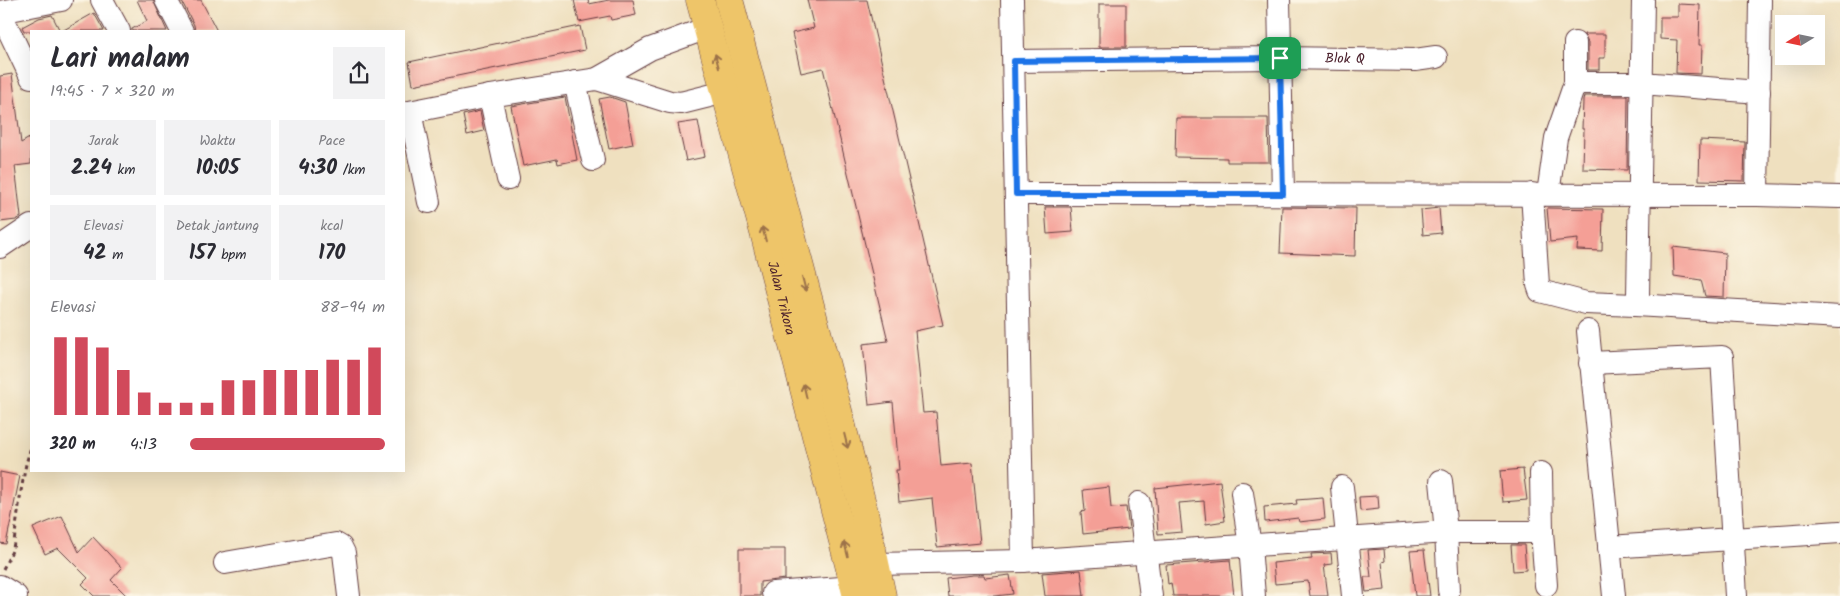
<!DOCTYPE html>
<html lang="id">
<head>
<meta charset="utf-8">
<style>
	body { margin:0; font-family:Kalam,sans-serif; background:#f2f2f3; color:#2b2b33; height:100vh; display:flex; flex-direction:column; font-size:19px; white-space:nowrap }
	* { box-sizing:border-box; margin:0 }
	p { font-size:16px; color:#7c7c81 }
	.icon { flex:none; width:28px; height:28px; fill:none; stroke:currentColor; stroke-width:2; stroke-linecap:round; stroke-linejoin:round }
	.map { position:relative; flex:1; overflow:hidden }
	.panel { position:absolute; left:30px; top:30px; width:375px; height:442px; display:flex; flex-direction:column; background:#fff; border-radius:0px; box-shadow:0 5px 20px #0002 }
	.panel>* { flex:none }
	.needle { width:32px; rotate:260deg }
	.fabs { position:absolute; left:1775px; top:15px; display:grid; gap:10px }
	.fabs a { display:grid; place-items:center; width:50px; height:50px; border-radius:0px; background:#fff; box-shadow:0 5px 20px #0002; font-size:25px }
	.pin { position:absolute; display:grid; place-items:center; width:42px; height:42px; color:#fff; margin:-21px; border-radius:10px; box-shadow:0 2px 8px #0006 }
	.round { display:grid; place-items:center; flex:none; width:52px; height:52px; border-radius:0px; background:#f2f2f3 }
	.summary { display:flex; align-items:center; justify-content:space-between; height:85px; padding:0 20px }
	h1 { font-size:28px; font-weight:600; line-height:38px }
	.figures { display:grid; grid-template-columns:repeat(3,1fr); gap:8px; height:85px; padding:5px 20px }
	.figures div { display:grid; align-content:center; border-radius:0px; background:#f2f2f3; text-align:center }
	.figures b { font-size:21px; font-weight:600 }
	.figures small { font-size:14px; font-weight:400 }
	.figures p { font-size:14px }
	.chart { height:140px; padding:10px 20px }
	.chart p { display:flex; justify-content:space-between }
	.chart svg { width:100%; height:90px; margin-top:5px; stroke:#d1495b; stroke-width:6 }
	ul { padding:0 20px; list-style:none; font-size:16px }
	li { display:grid; grid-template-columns:80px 60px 1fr; align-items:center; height:38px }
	li i { height:12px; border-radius:6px; background:#d1495b }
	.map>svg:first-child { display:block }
	.building { fill:#f49f96 }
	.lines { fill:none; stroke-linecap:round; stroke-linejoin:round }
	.minor-casing { stroke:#633c41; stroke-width:24 }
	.major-casing { stroke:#633c41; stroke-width:29 }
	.path { stroke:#633c41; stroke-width:3; stroke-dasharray:4 4; stroke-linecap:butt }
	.minor { stroke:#fff; stroke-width:22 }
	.major { stroke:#eec569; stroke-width:28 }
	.oneway { stroke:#9c724a }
	.route-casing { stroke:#fff; stroke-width:10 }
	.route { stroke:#1a73e8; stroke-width:6 }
	.labels { text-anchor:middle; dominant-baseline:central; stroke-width:5; stroke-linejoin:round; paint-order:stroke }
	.street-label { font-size:14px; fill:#4a1f2b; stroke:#fcf5e5 }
</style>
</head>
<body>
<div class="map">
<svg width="1840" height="596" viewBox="0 0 1840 596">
	<rect width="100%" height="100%" fill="#fcf5e5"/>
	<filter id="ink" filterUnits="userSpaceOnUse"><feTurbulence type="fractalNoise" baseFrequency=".02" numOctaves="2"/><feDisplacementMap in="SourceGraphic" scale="10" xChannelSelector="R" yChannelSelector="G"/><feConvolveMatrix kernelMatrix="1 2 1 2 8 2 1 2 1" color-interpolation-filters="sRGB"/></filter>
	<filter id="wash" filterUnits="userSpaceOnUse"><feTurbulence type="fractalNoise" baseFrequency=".0096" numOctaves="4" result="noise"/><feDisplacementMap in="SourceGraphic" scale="20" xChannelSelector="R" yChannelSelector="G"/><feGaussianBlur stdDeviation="1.12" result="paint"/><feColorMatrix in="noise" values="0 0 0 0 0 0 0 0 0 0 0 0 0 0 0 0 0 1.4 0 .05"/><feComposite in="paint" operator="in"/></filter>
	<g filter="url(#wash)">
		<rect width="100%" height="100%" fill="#efe0bf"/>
		<g id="blocks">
			<path class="building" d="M137,0H153L167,31H132V29L147,21Z
				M181,0H201L217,31H195L194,25Z
				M574,0H588L589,4L609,0H633L636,15L611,20L610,16L579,22Z
				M807,0H867L943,325L915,331L923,413L936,412L941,466L972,463L980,543L937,547L932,498L899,502L896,470H899L893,402L869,405L863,344L888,341L823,68L801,73L792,33L814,28Z
				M1099,4H1126V47H1099Z
				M1678,4L1700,5L1699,45H1702L1701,74L1676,73L1677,40L1660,39V17H1678Z
				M94,13L104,31H62Z
				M52,15L60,31H24L22,27L39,18Z
				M580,26L585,50L413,85L409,62Z
				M1584,34H1605V58H1599V70H1588V43Z
				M12,74L21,143L31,137V164L15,166L21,217L16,220L0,222V76Z
				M1584,96H1628L1627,170L1583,169L1584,129H1582L1583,101Z
				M565,97L577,160L558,164L557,159L523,166L511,106Z
				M610,97L625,102L633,144L609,149L599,99Z
				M480,111L484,131L467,135L463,115Z
				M1176,118H1268L1269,162H1227V158L1175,157Z
				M698,121L705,157L686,161L678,124Z
				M1700,140L1745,142L1744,181L1699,180Z
				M1045,207H1071L1073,232L1047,234Z
				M1282,207L1356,208L1355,256L1280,253Z
				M1439,208L1441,233L1423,235L1421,210Z
				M1547,208L1603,209L1602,251L1577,250L1578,239L1550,242Z
				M1673,247L1725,253L1724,297L1705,296L1701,280L1674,276Z
				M1523,469L1527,500L1503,502L1500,471Z
				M0,472L20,476L6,544L0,543Z
				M1220,481L1225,521L1206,524L1204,501L1179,503L1182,532L1158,534L1155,488Z
				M1109,487L1111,508L1126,507L1129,529L1083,534L1081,512L1085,511L1083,490Z
				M1378,496L1379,509L1360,511L1359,497Z
				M1323,498L1325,519L1299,522L1298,518L1265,522L1264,507L1297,504L1296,500Z
				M62,516L79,552L93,537L122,568L111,580L127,596H94L82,584L88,578L58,548L45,554L33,528Z
				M1511,545H1524L1526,570L1513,571Z
				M739,549H785V579L760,582V596H739Z
				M1384,549L1385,561L1382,562L1385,590L1366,592L1364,577H1371L1368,550Z
				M1424,550L1430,596H1415L1410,551Z
				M1331,553L1332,564L1324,565L1328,596H1310L1308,581L1275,584L1273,563L1312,559L1311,554Z
				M1230,560L1234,596H1173L1171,583L1168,584L1166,565Z
				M1081,570L1084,596H1045L1042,573Z
				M973,575H984L985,578L1010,575L1013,594L995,596H948L946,578Z"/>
		</g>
	</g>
	<g filter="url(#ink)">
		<use href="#blocks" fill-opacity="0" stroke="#633c41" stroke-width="1"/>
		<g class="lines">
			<defs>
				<g id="minor">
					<path d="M102,0L119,31"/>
					<path d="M166,0L182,31"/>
					<path d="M1012,0L1023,561"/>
					<path d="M1279,0L1283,194"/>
					<path d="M0,12L31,77"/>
					<path d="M0,12L61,0"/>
					<path id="s1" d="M1014,61L1280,58L1415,60L1436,57"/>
					<path d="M597,79L670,102L681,103L725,92"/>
					<path d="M575,82L593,160"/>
					<path d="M1575,83H1641L1759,92"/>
					<path d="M490,96L508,179"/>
					<path d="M410,112L429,202"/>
					<path d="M404,113L490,96L597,79L650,49L707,28"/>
					<path d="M1016,194L1757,195L1840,197"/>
					<path d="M1532,194L1538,285L1540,291L1586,303L1635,305L1638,296L1643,0"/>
					<path d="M1548,194L1556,138L1575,83V43"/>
					<path d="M1757,195L1760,0"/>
					<path d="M0,247L31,226"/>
					<path d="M1635,305L1840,317"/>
					<path d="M1588,331L1614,596"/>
					<path d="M1590,363L1722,357L1736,596"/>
					<path d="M1441,481L1446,532L1449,590"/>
					<path d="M1342,487L1353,596"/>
					<path d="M1242,493L1250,546L1254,596"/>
					<path d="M1139,503L1151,596"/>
					<path d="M1542,532L1546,585"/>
					<path d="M1609,547L1840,532"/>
					<path d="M225,563L336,544L341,547L344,553L349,596"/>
					<path d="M876,564L1023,561L1446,532H1542L1541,473"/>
					<path d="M0,586L16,596"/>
					<path d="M773,593L855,587"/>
				</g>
				<g id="major">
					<path id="s2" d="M700,0L765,236L857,596"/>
					<path d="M729,0L838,411L863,508L882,596"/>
				</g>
			</defs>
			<use href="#minor" class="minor-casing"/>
			<use href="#major" class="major-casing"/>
			<path class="path" d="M3,569L13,549L21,491L26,464L31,447"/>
			<use href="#minor" class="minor"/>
			<use href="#major" class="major"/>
		</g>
		<defs><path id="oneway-shaft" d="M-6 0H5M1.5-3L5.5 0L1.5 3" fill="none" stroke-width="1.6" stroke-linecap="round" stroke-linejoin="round" transform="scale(1.25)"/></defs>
		<g class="oneway">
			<use href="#oneway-shaft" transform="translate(717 61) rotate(-105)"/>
			<use href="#oneway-shaft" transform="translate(764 234) rotate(-105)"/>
			<use href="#oneway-shaft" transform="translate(804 284) rotate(76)"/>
			<use href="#oneway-shaft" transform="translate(805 391) rotate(-103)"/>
			<use href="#oneway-shaft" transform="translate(846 441) rotate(76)"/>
			<use href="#oneway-shaft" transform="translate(846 549) rotate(-104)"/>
		</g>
	</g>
	<g class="lines" filter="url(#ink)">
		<defs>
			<path id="route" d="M1280,58L1283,194H1016L1014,61Z"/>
		</defs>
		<use href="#route" class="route-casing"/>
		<use href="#route" class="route"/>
	</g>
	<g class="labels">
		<g class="street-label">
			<text stroke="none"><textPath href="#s1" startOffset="331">Blok Q</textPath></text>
			<text stroke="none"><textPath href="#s2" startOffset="309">Jalan Trikora</textPath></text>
		</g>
	</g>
</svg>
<div class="fabs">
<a><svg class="needle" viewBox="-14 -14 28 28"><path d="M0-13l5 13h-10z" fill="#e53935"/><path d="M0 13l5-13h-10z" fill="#7c7c81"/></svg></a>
</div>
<div class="pin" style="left:1280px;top:58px;background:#1e9e55"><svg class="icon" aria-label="arrive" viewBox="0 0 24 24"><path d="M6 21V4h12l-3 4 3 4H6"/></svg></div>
<section class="panel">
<div class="summary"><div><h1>Lari malam</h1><p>19:45 · 7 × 320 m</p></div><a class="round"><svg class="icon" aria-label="share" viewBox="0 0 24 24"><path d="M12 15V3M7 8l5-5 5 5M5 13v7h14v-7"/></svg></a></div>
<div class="figures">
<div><p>Jarak</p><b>2.24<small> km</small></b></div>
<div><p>Waktu</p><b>10:05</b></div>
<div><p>Pace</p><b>4:30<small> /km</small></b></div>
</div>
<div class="figures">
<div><p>Elevasi</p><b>42<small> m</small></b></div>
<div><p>Detak jantung</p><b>157<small> bpm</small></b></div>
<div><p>kcal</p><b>170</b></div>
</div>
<div class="chart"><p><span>Elevasi</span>88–94 m</p>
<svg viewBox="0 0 160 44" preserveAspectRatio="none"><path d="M5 44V6M15 44V6M25 44V11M35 44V22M45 44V33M55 44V38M65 44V38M75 44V38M85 44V27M95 44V27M105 44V22M115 44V22M125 44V22M135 44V17M145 44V17M155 44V11"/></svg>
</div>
<ul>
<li><b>320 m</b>4:13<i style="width:100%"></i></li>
</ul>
</section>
</div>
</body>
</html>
